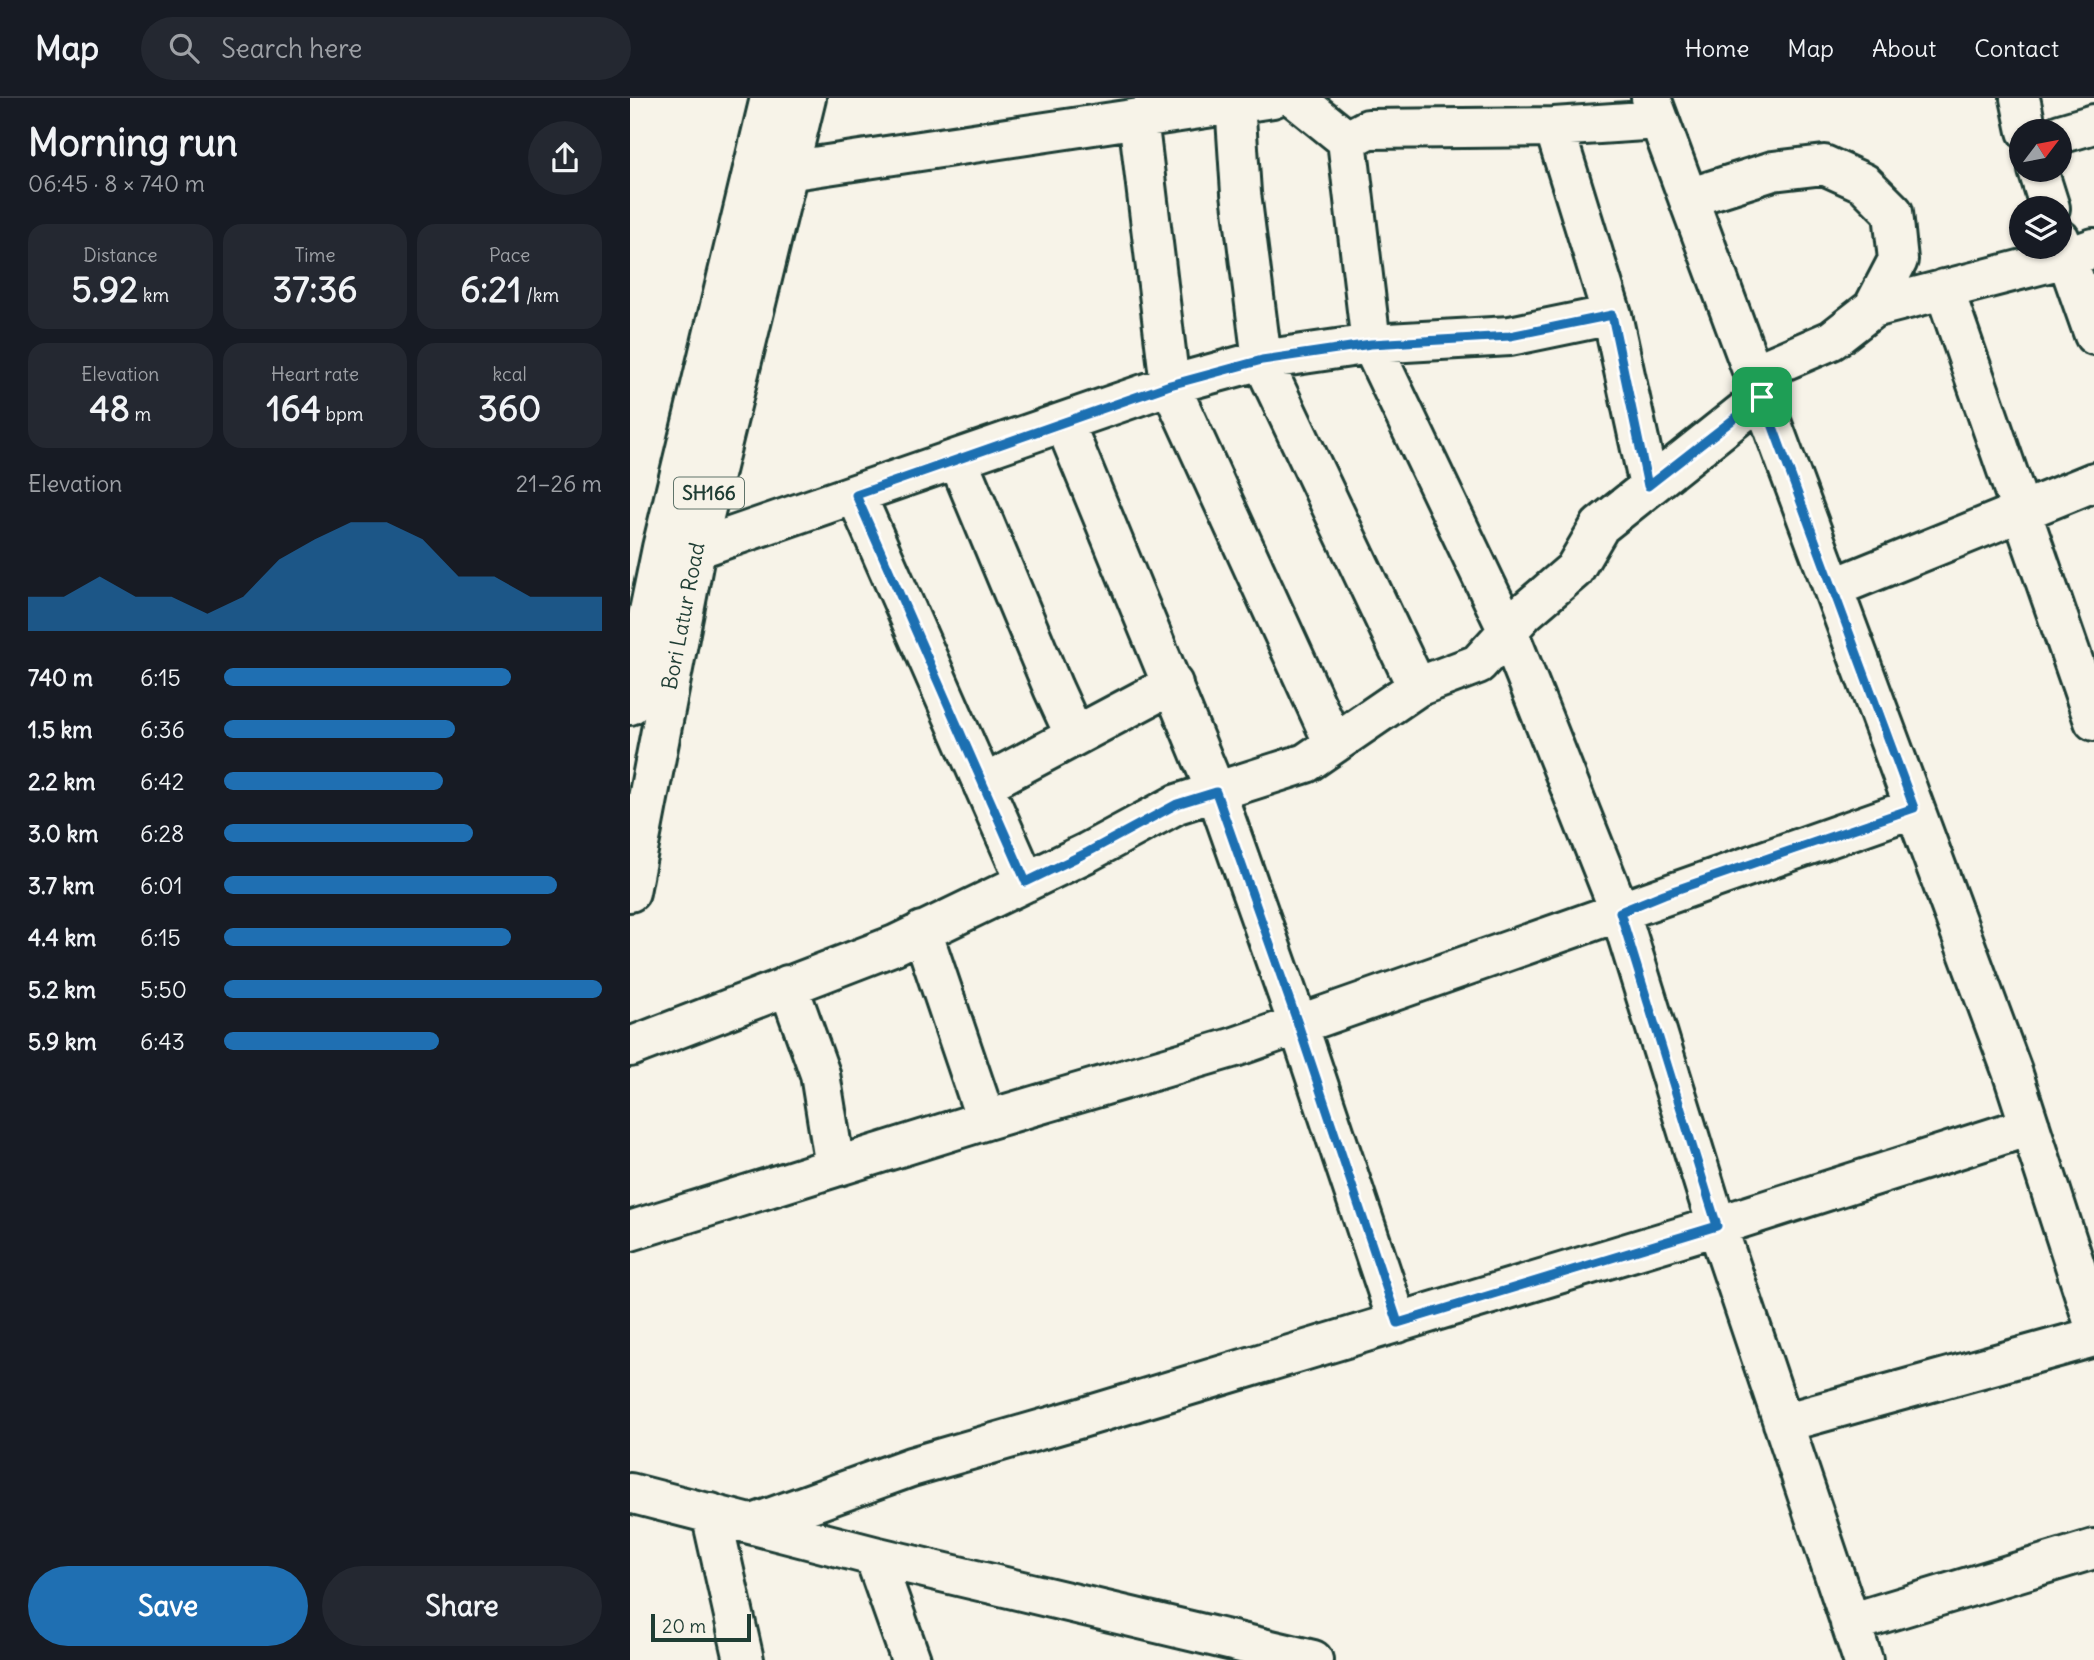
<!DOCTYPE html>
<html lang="en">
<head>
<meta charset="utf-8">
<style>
	body { margin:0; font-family:Delius,sans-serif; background:#242831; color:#f1f3f6; height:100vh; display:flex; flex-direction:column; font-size:26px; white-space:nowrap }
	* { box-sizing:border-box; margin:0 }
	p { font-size:23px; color:#9ea1a6 }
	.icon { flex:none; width:38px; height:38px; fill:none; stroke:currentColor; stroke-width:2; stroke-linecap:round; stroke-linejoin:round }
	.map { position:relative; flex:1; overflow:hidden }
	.details { display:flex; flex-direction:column; background:#171b24; width:630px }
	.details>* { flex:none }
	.needle { width:46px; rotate:58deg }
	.controls { position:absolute; left:1379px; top:21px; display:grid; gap:14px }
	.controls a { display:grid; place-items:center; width:63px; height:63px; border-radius:50%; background:#171b24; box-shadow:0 2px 5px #0004; font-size:35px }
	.scale { position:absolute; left:21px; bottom:18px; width:100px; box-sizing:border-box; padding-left:7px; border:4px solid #1f3d34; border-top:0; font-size:19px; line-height:24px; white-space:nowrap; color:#1f3d34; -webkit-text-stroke:5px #f7f3e8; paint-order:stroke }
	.pin { position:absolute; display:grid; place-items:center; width:60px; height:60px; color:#fff; margin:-30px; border-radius:14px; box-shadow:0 4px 10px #0006 }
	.round { display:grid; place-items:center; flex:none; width:74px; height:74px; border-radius:37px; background:#242831 }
	.head { display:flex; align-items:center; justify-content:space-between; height:119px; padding:0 28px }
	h1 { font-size:38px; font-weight:700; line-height:52px }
	.figures { display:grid; grid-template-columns:repeat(3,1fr); gap:10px; height:119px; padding:7px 28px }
	.figures div { display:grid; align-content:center; border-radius:18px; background:#242831; text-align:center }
	.figures b { font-size:35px; font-weight:700 }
	.figures small { font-size:19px; font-weight:400 }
	.figures p { font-size:19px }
	.chart { height:196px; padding:14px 28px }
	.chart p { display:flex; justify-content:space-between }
	.chart svg { width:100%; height:126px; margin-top:7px; fill:#1f6fb2; opacity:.7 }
	.button { display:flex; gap:14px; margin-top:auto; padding:14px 28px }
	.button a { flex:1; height:80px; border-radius:42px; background:#1f6fb2; color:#fff; font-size:28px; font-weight:700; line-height:80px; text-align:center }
	.button a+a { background:#242831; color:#f1f3f6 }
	ul { padding:0 28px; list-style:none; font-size:23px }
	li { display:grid; grid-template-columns:112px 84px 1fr; align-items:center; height:52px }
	li i { height:18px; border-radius:9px; background:#1f6fb2 }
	header { display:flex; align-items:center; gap:42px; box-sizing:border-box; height:98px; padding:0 35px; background:#171b24; border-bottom:2px solid #363941 }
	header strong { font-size:33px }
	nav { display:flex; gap:38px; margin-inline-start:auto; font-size:24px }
	.search { width:490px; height:63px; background:#242831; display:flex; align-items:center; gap:18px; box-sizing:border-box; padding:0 24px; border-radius:38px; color:#9ea1a6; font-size:26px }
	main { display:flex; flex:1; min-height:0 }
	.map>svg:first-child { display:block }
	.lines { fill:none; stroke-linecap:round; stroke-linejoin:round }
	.minor-casing { stroke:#1f3d34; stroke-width:44 }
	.major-casing { stroke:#1f3d34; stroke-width:44 }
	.minor { stroke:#f7f3e8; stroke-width:38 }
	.major { stroke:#f7f3e8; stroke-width:38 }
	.route-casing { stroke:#fff; stroke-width:14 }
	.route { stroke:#1f6fb2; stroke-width:9 }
	.labels { text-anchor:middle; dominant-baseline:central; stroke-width:5; stroke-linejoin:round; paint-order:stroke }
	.shield { fill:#f7f3e8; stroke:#60746a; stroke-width:2 }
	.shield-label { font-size:19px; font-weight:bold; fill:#1f3d34 }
	.street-label { font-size:21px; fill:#1f3d34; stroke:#f7f3e8 }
</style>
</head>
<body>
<header>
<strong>Map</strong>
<div class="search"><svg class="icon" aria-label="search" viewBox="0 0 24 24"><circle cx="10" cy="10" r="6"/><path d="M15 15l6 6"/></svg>Search here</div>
<nav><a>Home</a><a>Map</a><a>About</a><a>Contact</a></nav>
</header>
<main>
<section class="details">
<div class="head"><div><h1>Morning run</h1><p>06:45 · 8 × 740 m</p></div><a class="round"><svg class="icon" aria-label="share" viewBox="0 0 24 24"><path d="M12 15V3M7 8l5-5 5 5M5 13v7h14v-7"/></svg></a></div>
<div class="figures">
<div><p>Distance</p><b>5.92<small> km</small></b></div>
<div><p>Time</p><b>37:36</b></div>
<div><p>Pace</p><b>6:21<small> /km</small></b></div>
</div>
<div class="figures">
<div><p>Elevation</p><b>48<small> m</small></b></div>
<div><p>Heart rate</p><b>164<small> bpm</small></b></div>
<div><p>kcal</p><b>360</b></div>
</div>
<div class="chart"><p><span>Elevation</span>21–26 m</p>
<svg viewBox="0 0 160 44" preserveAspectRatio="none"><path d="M0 44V32L10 32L20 25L30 32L40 32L50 38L60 32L70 19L80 12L90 6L100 6L110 12L120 25L130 25L140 32L150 32L160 32V44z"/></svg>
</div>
<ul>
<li><b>740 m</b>6:15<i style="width:76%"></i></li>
<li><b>1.5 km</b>6:36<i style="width:61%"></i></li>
<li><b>2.2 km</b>6:42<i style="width:58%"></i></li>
<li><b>3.0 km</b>6:28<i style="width:66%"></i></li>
<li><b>3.7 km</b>6:01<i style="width:88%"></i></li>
<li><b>4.4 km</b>6:15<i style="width:76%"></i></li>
<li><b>5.2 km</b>5:50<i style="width:100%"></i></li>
<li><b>5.9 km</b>6:43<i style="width:57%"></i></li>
</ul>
<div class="button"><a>Save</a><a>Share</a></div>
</section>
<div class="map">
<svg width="1464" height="1562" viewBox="0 0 1464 1562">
	<rect width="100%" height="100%" fill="#f7f3e8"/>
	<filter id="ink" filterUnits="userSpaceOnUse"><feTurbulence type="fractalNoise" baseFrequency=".0143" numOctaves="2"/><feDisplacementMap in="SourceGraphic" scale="14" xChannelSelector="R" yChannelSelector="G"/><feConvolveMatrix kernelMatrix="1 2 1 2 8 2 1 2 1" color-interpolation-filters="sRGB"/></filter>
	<g filter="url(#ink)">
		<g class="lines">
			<defs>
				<path id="minor" d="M665,0L717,42L741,246L878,533L990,814L1087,1128L1233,1562
					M1021,0L1382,973L1464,1226
					M1390,0L1397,33
					M605,5L611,95L632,262L787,589
					M508,20L540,287L704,646
					M924,29L982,217
					M1430,36L1464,26
					M717,42L738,31L924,29L1029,22
					M1408,72L1420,110
					M157,73L643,0
					M1058,100L1143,73L1194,67L1234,85L1263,114L1268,162L1243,210L1202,242L1123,276
					M1430,141L1464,237
					M1314,191L1464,623
					M1243,210L1436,160L1464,150
					M434,324L586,694L668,926L768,1225
					M328,362L423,590L445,638
					M226,397L396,784
					M66,451L540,287L632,262L741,246L880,238L982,217L1019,388
					M1203,490L1464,384
					M353,687L543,586
					M292,833L356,1022
					M158,887L190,976L205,1069
					M0,949L265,847L458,754L547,706L676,665L787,589L848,566L895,514L944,472L970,428L1132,299
					M0,1133L356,1022L605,949L1284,710
					M1153,1325L1464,1239
					M0,1395L244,1458L683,1562
					M81,1415L114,1562
					M123,1426L281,1369L451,1320L1087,1128L1400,1028
					M244,1458L281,1562
					M1220,1525L1464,1451"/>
				<path id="major" d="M0,607L32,450L140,0
					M0,794L66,451L176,0"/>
			</defs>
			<use href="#minor" class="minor-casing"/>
			<use href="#major" class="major-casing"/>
			<use href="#minor" class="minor"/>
			<use href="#major" class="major"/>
		</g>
	</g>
	<g class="lines" filter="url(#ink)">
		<defs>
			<path id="route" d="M982,217L1018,388L1132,299L1284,710L1034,796L990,814L1087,1128L768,1225L668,926L586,694L547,706L458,754L396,784L226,397L540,287L632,262L741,246L880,238Z"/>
		</defs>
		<use href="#route" class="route-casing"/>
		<use href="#route" class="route"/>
	</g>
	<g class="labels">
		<rect class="shield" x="44" y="379.5" width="70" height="31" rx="5"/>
		<g class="shield-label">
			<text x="79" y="395">SH166</text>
		</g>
		<g class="street-label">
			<text transform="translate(53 518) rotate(-79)">Bori Latur Road</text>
		</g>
	</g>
</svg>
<div class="controls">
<a><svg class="needle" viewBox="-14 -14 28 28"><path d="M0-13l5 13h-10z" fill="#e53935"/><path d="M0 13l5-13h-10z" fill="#9ea1a6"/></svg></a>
<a><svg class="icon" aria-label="layers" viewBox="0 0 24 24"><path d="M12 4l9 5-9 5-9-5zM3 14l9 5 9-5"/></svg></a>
</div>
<div class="scale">20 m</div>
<div class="pin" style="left:1132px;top:299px;background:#1e9e55"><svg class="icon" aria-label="arrive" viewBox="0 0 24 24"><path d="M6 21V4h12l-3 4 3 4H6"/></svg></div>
</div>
</main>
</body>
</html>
